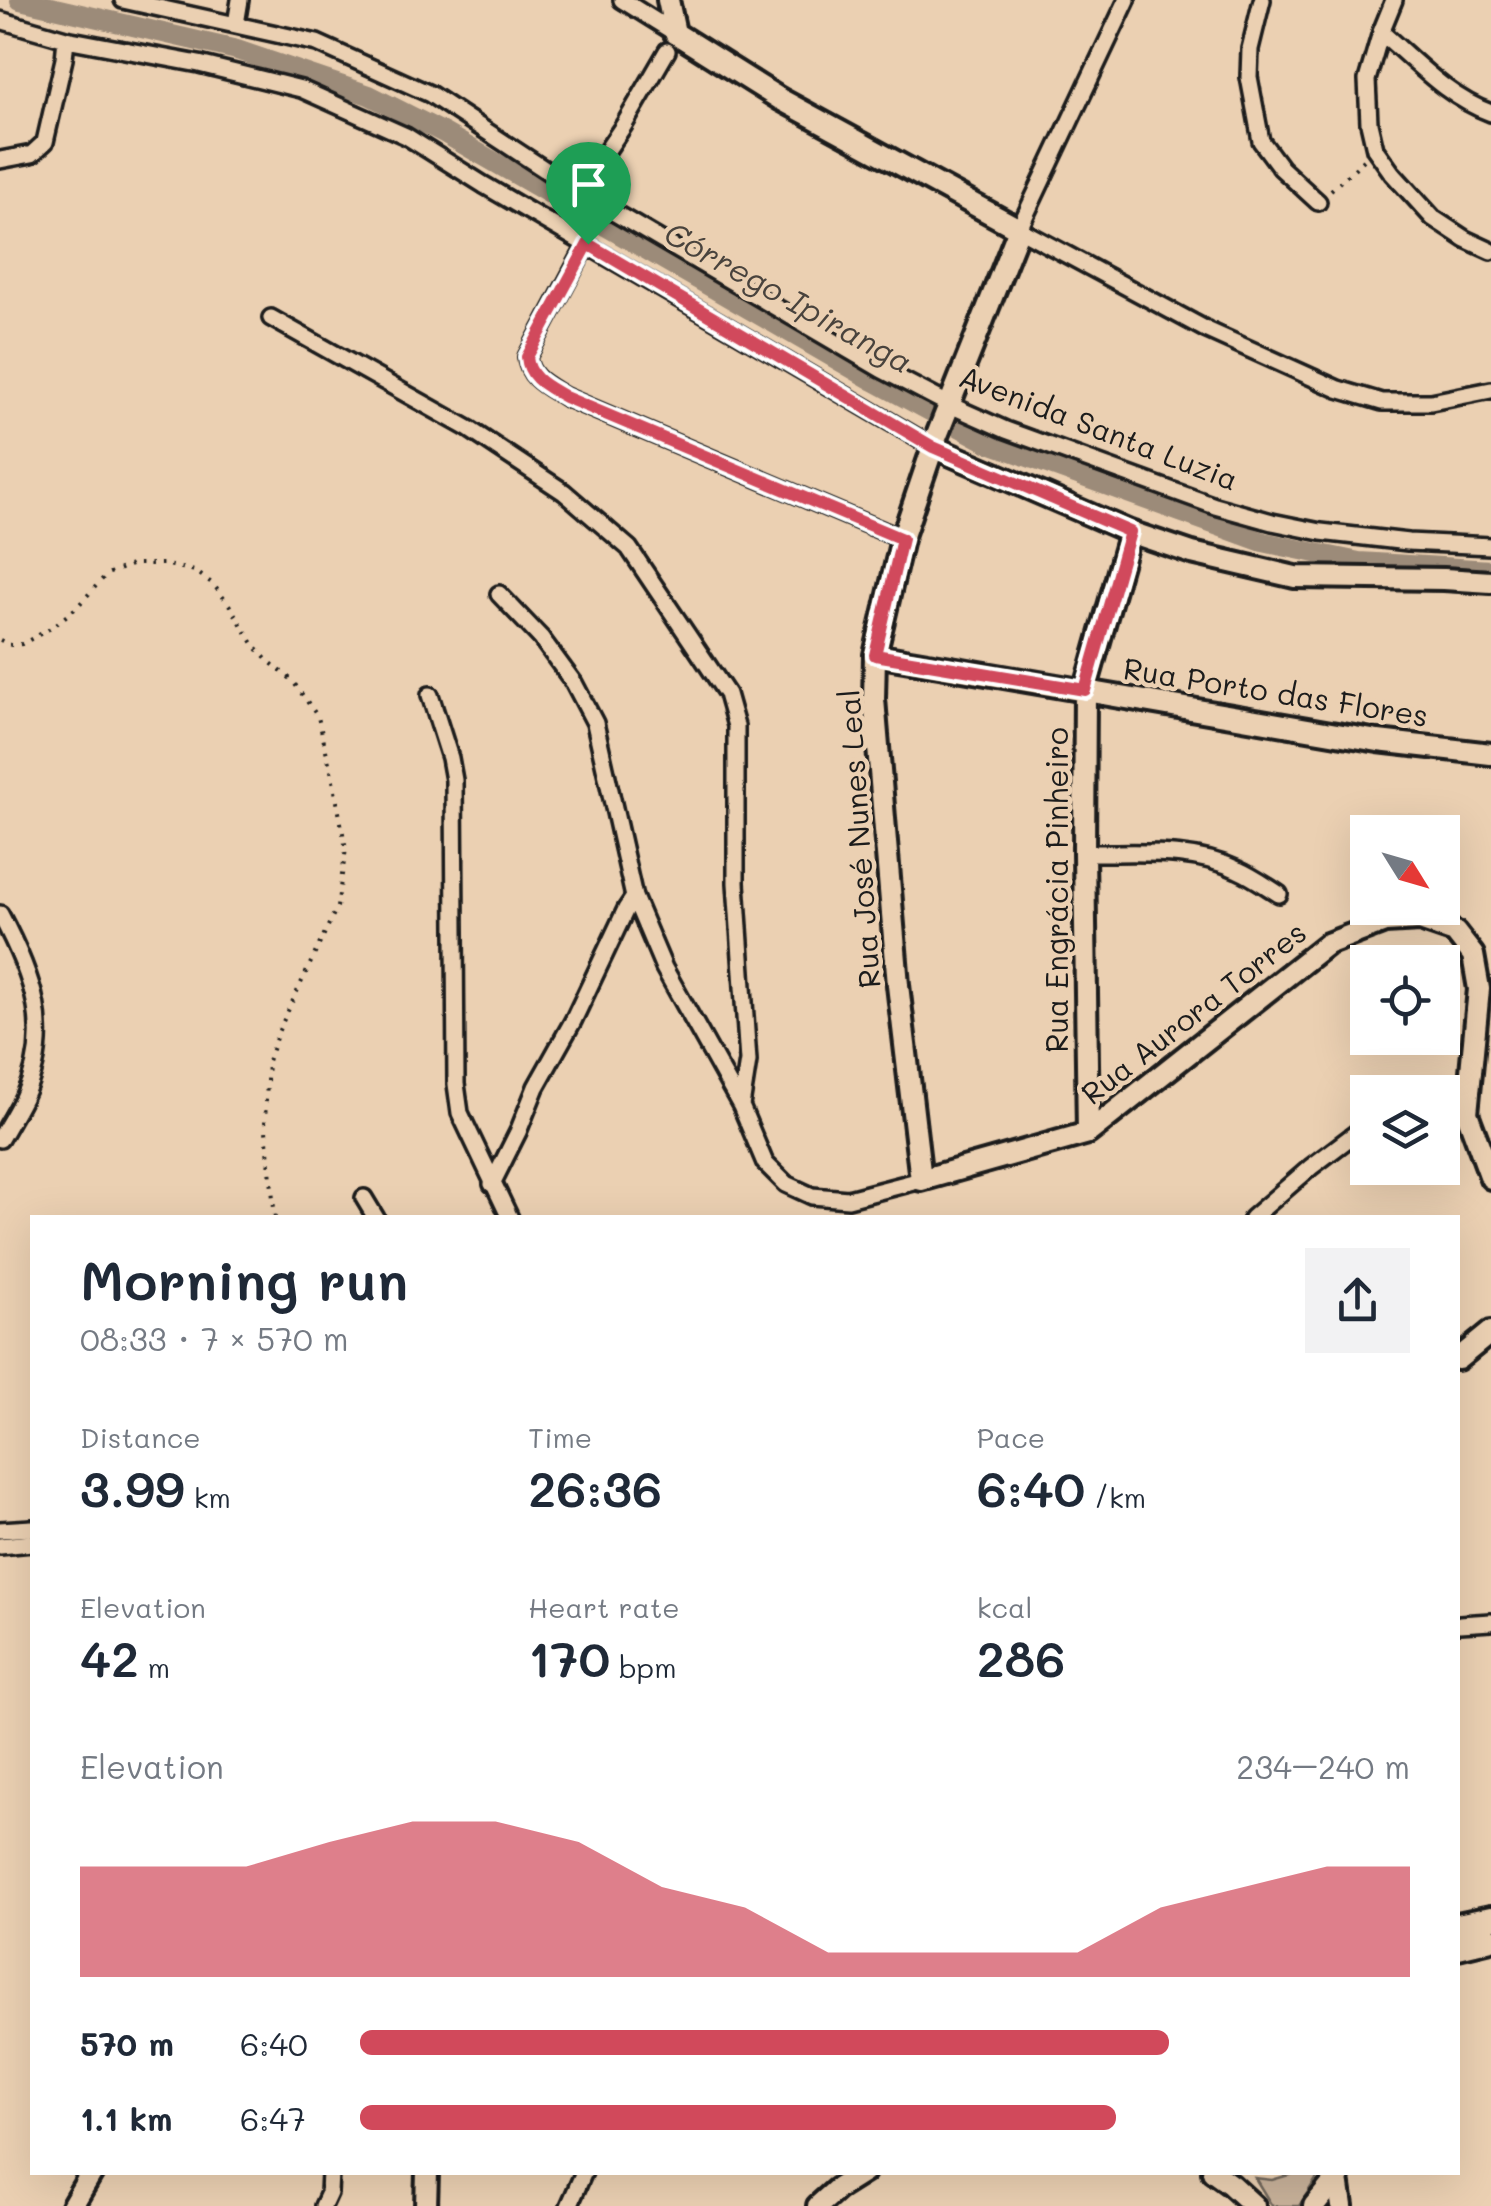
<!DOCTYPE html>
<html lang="en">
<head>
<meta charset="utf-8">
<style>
	body { margin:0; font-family:Mali,sans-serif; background:#f2f2f3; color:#1f2937; height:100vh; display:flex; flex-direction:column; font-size:38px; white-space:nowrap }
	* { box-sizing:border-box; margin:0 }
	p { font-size:32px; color:#747a83 }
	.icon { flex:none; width:55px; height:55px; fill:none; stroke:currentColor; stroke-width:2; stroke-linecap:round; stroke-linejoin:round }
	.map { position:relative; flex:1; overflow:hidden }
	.sheet { position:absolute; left:30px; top:1215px; width:1430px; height:960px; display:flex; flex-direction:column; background:#fff; border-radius:0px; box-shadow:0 10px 40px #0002 }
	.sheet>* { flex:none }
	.needle { width:65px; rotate:127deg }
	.fabs { position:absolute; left:1350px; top:815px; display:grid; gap:20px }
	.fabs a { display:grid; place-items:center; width:110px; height:110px; border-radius:0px; background:#fff; box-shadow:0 10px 40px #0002; font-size:50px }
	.pin { position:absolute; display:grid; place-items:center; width:85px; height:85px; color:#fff; margin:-102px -42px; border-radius:50% 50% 50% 0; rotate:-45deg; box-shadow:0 0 10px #0007 }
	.pin .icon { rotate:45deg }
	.round { display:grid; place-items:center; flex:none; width:105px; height:105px; border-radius:0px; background:#f2f2f3 }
	.summary { display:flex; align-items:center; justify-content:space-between; height:170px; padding:0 50px }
	h1 { font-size:55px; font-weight:600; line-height:75px }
	.metrics { display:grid; grid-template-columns:repeat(3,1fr); gap:15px; height:170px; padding:10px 50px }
	.metrics div { display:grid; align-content:center }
	.metrics b { font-size:50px; font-weight:600 }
	.metrics small { font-size:28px; font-weight:400 }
	.metrics p { font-size:28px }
	.chart { height:280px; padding:20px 50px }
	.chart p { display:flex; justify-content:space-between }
	.chart svg { width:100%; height:180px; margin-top:10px; fill:#d1495b; opacity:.7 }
	ul { padding:0 50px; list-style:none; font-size:32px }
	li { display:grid; grid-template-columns:160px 120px 1fr; align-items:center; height:75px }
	li i { height:25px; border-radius:12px; background:#d1495b }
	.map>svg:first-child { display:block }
	.green { fill:#c9b29a; stroke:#72675b; stroke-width:2.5 }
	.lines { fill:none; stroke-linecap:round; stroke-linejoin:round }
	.canal { stroke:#9c8b79; stroke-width:20 }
	.minor-casing { stroke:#1c1c1c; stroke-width:22 }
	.tertiary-casing { stroke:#1c1c1c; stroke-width:28 }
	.secondary-casing { stroke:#1c1c1c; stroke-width:30 }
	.path { stroke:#1c1c1c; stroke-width:4; stroke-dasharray:2.5 8; stroke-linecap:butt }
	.minor { stroke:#ebd0b2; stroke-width:15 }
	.tertiary { stroke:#ebd0b2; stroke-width:20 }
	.secondary { stroke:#ebd0b2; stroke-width:22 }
	.route-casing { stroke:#fff; stroke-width:20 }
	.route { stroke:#d1495b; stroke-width:12 }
	.labels { text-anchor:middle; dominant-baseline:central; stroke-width:9; stroke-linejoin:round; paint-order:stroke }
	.street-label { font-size:30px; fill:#1c1c1c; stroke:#ebd0b2 }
	.water-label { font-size:32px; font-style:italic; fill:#49433d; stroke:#ebd0b2 }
</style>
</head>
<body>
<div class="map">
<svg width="1491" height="2206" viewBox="0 0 1491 2206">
	<rect width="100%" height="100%" fill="#ebd0b2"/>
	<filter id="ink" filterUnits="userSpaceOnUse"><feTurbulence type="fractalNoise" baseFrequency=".01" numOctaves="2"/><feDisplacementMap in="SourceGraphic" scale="20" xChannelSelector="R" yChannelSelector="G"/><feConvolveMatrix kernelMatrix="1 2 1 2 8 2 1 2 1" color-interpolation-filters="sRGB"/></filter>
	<g filter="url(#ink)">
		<path class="green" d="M1299,2172L1320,2173L1299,2206H1272L1255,2178L1272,2180Z"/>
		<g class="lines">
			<path class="canal" d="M20,0L237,50L369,95L444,133L874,381L987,442L1263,542L1359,562L1491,570"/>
			<defs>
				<path id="minor" d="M123,0L317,43L430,94L579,192L881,369L950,405L1006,430L1215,506L1272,522L1321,532L1408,542L1491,546
					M622,0L675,33
					M1127,0L1019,229L1207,330L1338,389L1382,402H1431L1491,390
					M1262,0L1250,49L1249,77L1261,141L1281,168L1318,202
					M1394,0L1381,32L1367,80L1369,123L1375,149L1392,173L1433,218L1465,239L1491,251
					M0,20L66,39L199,64L301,89L406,136L484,185L933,447
					M236,24L240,0
					M1381,32C1415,61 1448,98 1491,113
					M0,160L32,154L45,142L64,59L66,39
					M579,192L624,125L667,51
					M587,244L527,357C529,379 548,386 565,397L902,539
					M271,318L469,429L564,492L629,548L727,694L736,726V883L748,1061L741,1106
					M499,594L541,638L574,683L595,723L634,897L664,968L741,1106L765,1163L786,1184L812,1196L848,1199L921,1180
					M430,695L450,758L454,780L456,1084L460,1113L510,1218
					M1084,853C1134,854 1191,847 1238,870C1252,876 1266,886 1279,894
					M0,914C32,974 55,1032 23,1098C16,1112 8,1125 0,1139
					M1442,1113H1467
					M492,1184L518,1132L536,1087L573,1021L626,909L634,897
					M364,1198L376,1218
					M1252,1218L1311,1167L1368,1124
					M0,1530L32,1528
					M0,1546L32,1543
					M1460,1624L1491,1622
					M323,2206L329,2193L330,2172
					M569,2206L584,2172"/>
				<path id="tertiary" d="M668,0L675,33L780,99L1019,229L936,438L902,539L875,655L874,699L898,985L921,1180L1088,1133L1327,944L1385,922L1420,920L1455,932L1473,955L1479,989L1467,1113L1491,1178
					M933,447L1130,532L1192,553L1295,577L1444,579L1491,582
					M875,655L1378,741L1491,754
					M1088,1133L1084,853L1085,691L1130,532
					M1458,1359L1491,1332
					M1213,2172L1231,2185L1254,2206
					M1337,2172L1342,2206
					M72,2206L92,2172
					M426,2206L427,2172
					M818,2206L837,2189L864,2172
					M1314,2206L1338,2177"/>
				<path id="secondary" d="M1458,1925L1491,1918
					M1458,1947L1491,1939"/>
			</defs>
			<use href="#minor" class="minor-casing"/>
			<use href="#tertiary" class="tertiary-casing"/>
			<use href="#secondary" class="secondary-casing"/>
			<path class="path" d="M1331,190L1364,160
				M0,640L11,645L22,644L51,628L76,608L107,574L134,564H163L195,571L213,584L230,606L254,645L266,659L292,680L318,717L332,775L346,849L337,907L278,1032L268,1061L265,1121L275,1218"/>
			<use href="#minor" class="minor"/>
			<use href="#tertiary" class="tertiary"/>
			<use href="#secondary" class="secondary"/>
		</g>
	</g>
	<g class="lines" filter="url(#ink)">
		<defs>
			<path id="route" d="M588,244L933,447L1130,532L1085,690L875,655L902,539L565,397C547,386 529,379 527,357Z"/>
		</defs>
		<use href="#route" class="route-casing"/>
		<use href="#route" class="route"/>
	</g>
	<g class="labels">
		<g class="street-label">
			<text transform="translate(1099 427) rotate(21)">Avenida Santa Luzia</text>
			<text transform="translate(1276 691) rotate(9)">Rua Porto das Flores</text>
			<text transform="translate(858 839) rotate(-94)">Rua José Nunes Leal</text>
			<text transform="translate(1056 890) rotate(-90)">Rua Engrácia Pinheiro</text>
			<text transform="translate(1193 1012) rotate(-38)">Rua Aurora Torres</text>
		</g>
		<g class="water-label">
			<text transform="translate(789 296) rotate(29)">Córrego Ipiranga</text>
		</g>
	</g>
</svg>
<div class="fabs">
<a><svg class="needle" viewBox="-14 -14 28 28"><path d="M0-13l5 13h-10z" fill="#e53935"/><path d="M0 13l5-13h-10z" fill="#747a83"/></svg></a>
<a><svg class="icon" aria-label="locate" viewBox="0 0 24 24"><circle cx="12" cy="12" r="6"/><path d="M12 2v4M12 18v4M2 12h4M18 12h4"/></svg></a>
<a><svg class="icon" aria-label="layers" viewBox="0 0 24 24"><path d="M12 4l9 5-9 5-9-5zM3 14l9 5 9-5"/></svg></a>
</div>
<div class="pin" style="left:588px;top:244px;background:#1e9e55"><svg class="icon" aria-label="arrive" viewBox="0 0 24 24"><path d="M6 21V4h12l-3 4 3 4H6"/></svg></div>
<section class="sheet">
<div class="summary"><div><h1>Morning run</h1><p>08:33 · 7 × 570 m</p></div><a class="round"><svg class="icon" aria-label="share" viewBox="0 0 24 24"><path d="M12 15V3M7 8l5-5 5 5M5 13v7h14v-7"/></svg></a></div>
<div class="metrics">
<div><p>Distance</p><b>3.99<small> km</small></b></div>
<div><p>Time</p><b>26:36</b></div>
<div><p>Pace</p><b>6:40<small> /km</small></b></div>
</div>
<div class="metrics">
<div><p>Elevation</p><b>42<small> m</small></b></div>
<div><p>Heart rate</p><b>170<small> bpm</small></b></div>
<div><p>kcal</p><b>286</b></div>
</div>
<div class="chart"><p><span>Elevation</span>234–240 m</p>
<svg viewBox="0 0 160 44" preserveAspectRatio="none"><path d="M0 44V17L10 17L20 17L30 11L40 6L50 6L60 11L70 22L80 27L90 38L100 38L110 38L120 38L130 27L140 22L150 17L160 17V44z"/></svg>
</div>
<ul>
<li><b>570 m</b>6:40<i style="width:77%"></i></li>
<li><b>1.1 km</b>6:47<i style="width:72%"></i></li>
</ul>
</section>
</div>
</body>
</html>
